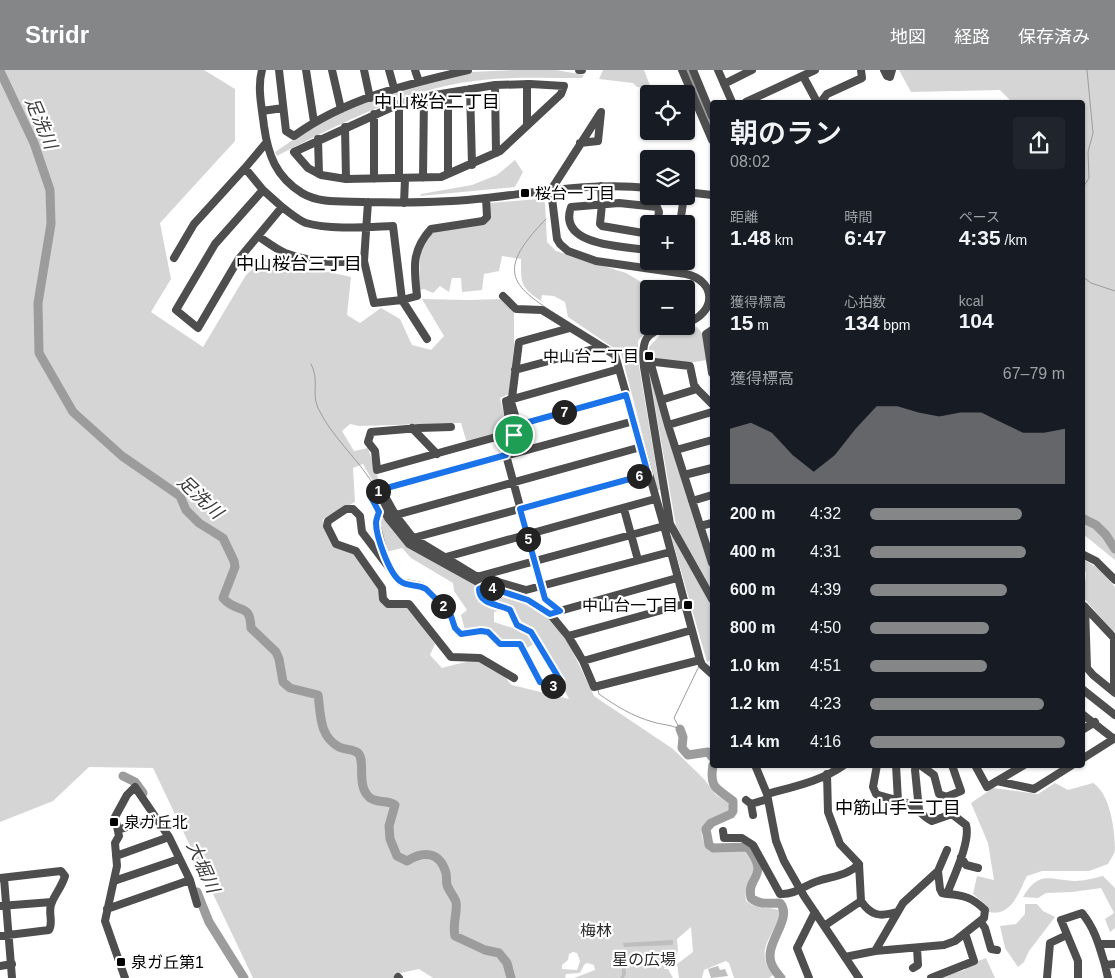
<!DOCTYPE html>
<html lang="ja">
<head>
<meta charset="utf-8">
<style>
	body { margin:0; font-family:Helvetica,"Noto Sans JP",sans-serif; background:#20242c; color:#f1f3f6; height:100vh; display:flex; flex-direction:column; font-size:19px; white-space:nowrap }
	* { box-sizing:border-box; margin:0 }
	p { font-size:16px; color:#9ea1a6 }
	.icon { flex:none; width:28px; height:28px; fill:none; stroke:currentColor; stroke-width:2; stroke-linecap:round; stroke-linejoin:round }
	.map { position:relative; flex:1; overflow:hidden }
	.panel { position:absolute; left:710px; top:30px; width:375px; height:668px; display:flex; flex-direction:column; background:#171b24; border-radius:5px; box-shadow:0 1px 4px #0004 }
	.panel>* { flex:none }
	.fabs { position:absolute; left:640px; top:15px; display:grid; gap:10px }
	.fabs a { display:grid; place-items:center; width:55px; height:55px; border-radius:5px; background:#171b24; box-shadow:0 1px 4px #0004; font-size:25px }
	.pin { position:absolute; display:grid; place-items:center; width:42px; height:42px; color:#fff; margin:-21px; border:2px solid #fff; border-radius:50%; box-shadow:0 1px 5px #0007 }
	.km { position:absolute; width:25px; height:25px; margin:-12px; border-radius:50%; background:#222; color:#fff; font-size:14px; line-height:25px; text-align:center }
	.round { display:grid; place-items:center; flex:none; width:52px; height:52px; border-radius:5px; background:#20242c }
	.overview { display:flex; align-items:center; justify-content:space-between; height:85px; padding:0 20px }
	h1 { font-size:28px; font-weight:600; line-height:38px }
	.stats { display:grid; grid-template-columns:repeat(3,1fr); gap:8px; height:85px; padding:5px 20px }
	.stats div { display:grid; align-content:center }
	.stats b { font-size:21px; font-weight:600 }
	.stats small { font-size:14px; font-weight:400 }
	.stats p { font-size:14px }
	.chart { height:140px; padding:10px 20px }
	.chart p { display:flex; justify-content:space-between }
	.chart svg { width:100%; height:90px; margin-top:5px; fill:#858687; opacity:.7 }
	ul { padding:0 20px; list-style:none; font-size:16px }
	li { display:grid; grid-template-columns:80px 60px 1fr; align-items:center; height:38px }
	li i { height:12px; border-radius:6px; background:#858687 }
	header { display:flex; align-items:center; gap:30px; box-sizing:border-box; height:70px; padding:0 25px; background:#858687; color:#fff }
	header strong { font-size:24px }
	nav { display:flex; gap:28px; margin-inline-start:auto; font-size:18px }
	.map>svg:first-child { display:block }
	.green { fill:#d5d5d5; fill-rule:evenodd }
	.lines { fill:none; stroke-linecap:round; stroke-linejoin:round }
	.stream { stroke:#9c9c9c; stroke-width:1 }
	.river { stroke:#9c9c9c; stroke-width:9 }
	.building { fill:#bebebe }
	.minor { stroke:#4e4e4e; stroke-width:8 }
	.route-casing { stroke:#fff; stroke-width:10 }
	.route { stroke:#1a73e8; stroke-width:6 }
	.poi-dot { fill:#000; stroke:#fff; stroke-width:2 }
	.labels { text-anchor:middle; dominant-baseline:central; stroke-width:4.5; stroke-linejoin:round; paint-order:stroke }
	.poi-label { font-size:16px; fill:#000; stroke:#fff; text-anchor:start }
	.park-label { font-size:16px; fill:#2c2c2c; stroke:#fff }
	.neighbourhood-label { font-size:18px; fill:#000; stroke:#fff }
	.water-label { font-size:18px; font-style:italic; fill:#3d3d3d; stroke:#fff }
</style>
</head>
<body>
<header>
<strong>Stridr</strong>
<nav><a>地図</a><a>経路</a><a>保存済み</a></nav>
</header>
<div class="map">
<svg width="1115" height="908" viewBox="0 0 1115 908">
	<rect width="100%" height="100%" fill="#fff"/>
	<path class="green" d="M0,0H204L235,19V71L160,153L171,209L151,242L203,277L246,205L265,188L351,207L347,245L360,253L381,238L400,249L412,275L431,280L444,266L422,229L469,230L503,229L514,242V276L509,324L500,328L506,352L503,361L467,373L461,353L359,356L350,354L342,361L354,381L368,378L379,411L374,413L363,394L353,398L355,432L323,449L324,458L334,475L353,482L379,519L382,531L408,537L435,574L430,585L442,598C466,592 481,585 502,603C506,606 507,611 512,615L569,629L533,558L522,552L511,537L494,542V552L528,563L534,574L527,578L518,571H501L495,564L465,560L461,545L467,540L454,521L453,513L411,488L402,478L386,482L379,453L383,444L408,477L530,534L551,549L570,576L594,626L673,679L704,709L716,725L731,734L730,740C710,751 691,756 709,781C721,783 735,776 747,781L755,797C750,808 744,818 746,831L752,835L780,840C777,866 752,877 773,905L769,908H734L729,893L726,891L704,900L702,908H679L677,894L693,882L691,857L677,869L678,880L675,891L666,895L664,899H668L673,908H574L595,900L594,895L587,893L584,895L580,903L566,904L565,907L566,908H433L419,899L396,904L397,908H253L153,698L89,697L53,731L0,752ZM573,882L577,883L580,891L577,900L562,899V895L568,890L569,884Z
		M513,0H556L584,5L582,8C542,8 500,6 460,13C395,25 335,56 277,86L275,82L315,55L351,37L404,18L470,2Z
		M603,0H644L651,18L637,17L633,13L599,9Z
		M899,0H1115V490L1083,464L1082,32H1012L1000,20L911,22Z
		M515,90L523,102L515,117L420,126L421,124L472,115L497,105Z
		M539,129L545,133L547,172L556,181L626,203L653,219H649V256H657L645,263L638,271V290L660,420H657L621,283L568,247L565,232L554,226L542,225L541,231C520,217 521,213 521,189L502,186L499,201L484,204L482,220L462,222L461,208H452L449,222L440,216L433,223L424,219L419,220L420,179L433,162L483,154L490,133Z
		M697,257L703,265L707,290L688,293L655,290L649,283V277L662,263Z
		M648,297L712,500V524L676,456Z
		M673,465L712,535V589L707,592L671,466Z
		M1083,489L1101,500L1115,517V562L1112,561L1083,527C1083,518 1086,511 1086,502L1083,500Z
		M1055,713L1068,720L1093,713C1110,723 1115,760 1115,780C1114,785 1110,790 1108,794L1089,801H1042L1027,806C1019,821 1012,847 989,842L985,834L973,824L977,806L994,810L988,773L971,733L993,718L1038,724Z
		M1103,806L1115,818V858L1110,862L1105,849L1114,843L1101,818L1072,822L1046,823L1038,828L1023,827C1040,800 1048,810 1075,811C1084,811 1094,808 1103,806Z
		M1025,834H1037L1043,841L1055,847L1029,881L1024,892L1018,897L1005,878L1000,856L1016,854L1025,844Z
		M986,888L995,908H937L948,901L951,904L965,900V896Z"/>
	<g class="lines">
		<path class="stream" d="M1082,119L1089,108L1088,82L1093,63L1087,0
			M546,149C490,206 515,218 570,253
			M1082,206L1091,213L1115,221
			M618,283L623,301
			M311,294C320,311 311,322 318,338C332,368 360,390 376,419
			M674,480L688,532
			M486,512L527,525L550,540
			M575,570L582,582
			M598,620L599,624C616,636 632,646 653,652C663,655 668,654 680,659
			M680,659L674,648L699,596"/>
		<path class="river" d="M688,0L712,56
			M0,1L34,73L50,120L51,154L38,233L39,283L73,342L122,386L180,426L186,440L199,453L223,468L234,491L235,497L223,528C238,545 250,531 251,558L276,582L279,589L283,612L290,618L318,625C321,645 319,666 339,677C345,680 353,679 358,683C366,691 356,715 369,727C376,734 387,729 395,735L389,756L390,769L397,786L407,791C424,780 440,782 446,803C447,807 446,811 447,815C449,821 454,826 456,832C458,842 452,853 455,866L485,880L499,883L507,893L511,908
			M1082,448L1096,455L1106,465L1115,479
			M680,659L683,667L682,678L688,685L708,682L712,687
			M713,695C709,719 717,718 733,731V741L731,744L711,753L706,759L709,775L713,778L748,777C771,808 746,805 751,828C759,835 770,833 780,833C794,849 762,874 772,895C774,900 778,904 781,908
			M123,706L135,712L143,723
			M197,822L209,852L244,908"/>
	</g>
	<path class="building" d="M673,870V875L624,877L623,873Z
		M621,880H625L626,904L624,908H620L622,905Z
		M718,896L720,900L725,899L728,906L711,908L708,899Z"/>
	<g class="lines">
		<path class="minor" d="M262,0C257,18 262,38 264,56C268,85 276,107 302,123C320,134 344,131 365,132C406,133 445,133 486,128C540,122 594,112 649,118
			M279,0L286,61L294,66C345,29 407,14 468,0
			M306,0L314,52
			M332,0L341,39
			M364,0L370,28
			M389,0L394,18
			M415,0L419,12
			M579,0H582
			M682,0L712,70
			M693,0L712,46
			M718,0L732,32
			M884,0L887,6L890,7L892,0
			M803,6L817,32
			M527,14V55
			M530,14L564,16L561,24L500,81L441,107L346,109L321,105L308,98L294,82L401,33L429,26L495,15Z
			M724,14L752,0
			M495,15L496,83
			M470,19L472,95
			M448,23V104
			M746,32L815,0
			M821,32L827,24L862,8L861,0
			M262,41L283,38
			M345,57L346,109
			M318,69L319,104
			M266,73L245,98L263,120L215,174L176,240L198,258L238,190L282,137C289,142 298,150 306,153C330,160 367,157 393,156L402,230L374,233L364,191L368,132
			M580,73L598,71L601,42L551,120L557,169L560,174L568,181L596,191L686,204C717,211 717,243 686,253
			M399,108V34
			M423,108L424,27
			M374,109V44
			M601,116L602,134L600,154L602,156L649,164
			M263,120L282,137
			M686,122L712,125
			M404,133L405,109
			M680,154L684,126
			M258,166C267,172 276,179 285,183C311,193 337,193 364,191
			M649,180C625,177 557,176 571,137L619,133L657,137L659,142L657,154
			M174,188L194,154L245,98
			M671,256C644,262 641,271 644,297L670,454L664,456L700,590L702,595L712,604
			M712,260L706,264L712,303
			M427,269L402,230L417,226C414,198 411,181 431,159L483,151L487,147L486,128
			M646,291L690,296L694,315L697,319
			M650,291L668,355L712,493
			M515,300L601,277
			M512,328L519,272L570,258
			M510,329L518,355L505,381L506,385L545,529L560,541
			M661,330L697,319L712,334
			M634,351L383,419L382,421L396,446L413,468L474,505L526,520L670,482
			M518,355L626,325
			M668,355L712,342
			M451,357L419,358L371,362L368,372L375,381L377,400L507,364L510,356L506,331L619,299
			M412,358L437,384
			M676,380L712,370
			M684,405L712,398
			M692,431L712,425
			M624,439L638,490
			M396,445L641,377
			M670,454L712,529
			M700,456L712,453
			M413,468L648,404
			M1082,484L1096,491L1115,510
			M446,487L655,429
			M386,492L376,453L379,442L371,425L375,423L388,448L409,474L485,516
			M480,506L664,456L615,285L542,240L516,239L503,226
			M1084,536L1115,569
			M1085,537L1087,598L1093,605L1115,623
			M556,542L677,508
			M568,566L684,534
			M1114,569V622
			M583,591L692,560
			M514,608L480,588L451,587L409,534H388L383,529L382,518L356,481L336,474L327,456L328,451L346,439H353L360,446L362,462L400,512L421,516L426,519L450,543L455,558L461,564L481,561L488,562L500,574H520L540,612L555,616L560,610L531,562L517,555L510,540C499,534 479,535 479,519L482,516L528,530L550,544L568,566L583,591L594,617L700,590
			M1082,619L1115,645
			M1082,644L1114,669
			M1082,660L1095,652
			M1082,689L1115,668
			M755,695L767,724L776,771L784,791L804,826L859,908
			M896,695L898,731
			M916,695L915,700L919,740
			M920,695L934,705L939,724L946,727L961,721L953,698
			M975,695L987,717L997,711L1034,719L1072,695
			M997,711L1024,695
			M767,724C792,717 822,711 844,695
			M746,730L751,734L753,745
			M751,734L768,729
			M118,760L155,747
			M723,761L724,768H742L753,775L780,824C795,825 805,815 818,811C833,806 847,806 859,794
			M116,786L169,767
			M961,787L966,795L978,798
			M938,801L947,780
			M0,808L61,801L65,806C62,816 56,823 52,832C47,841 54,852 49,860L0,866
			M4,808L12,908
			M190,810L197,834
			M114,811L179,789
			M861,831C871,846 880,847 897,842
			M0,836L52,832
			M107,839L190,810L169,767L135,717L127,725L115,747L119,766L115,773L117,796L105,851L125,908
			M980,851L985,858L991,879L997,880
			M824,856L861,831L859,794L840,774L828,742L827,704
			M1099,874H1115
			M875,881L903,833L938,801L940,819L942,823L947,824C953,808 971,771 966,755L952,744L932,751C923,747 918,738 909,734C898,729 887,729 876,724L873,717L877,695
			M845,887L875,881L944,875L955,871L984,848L985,840C973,828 964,825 947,824
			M0,896L12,894
			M913,898L918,895L917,878
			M398,907L399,908
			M809,908L797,878L815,842
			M931,908L974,891L965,863
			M1047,908L1050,873L1067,865
			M1078,908V891L1061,850L1082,843C1095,859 1099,875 1105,895
			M1108,908L1105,895L1115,894"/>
	</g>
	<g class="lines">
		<defs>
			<path id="route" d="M626,325L648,404L520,439L545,529L560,541L550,544L528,530L485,516L479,519C479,535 499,534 510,540L517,555L531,562L560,610L555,616L540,612L520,574H500L488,562L481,561L461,564L455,558L450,543L426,519C418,514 407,517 400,511C389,503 376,466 376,453C376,450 378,445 379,442L370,425L383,419L506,385L505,381L518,355Z"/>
		</defs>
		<use href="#route" class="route-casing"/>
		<use href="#route" class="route"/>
	</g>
	<g class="poi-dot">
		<rect x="520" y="118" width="10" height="10" rx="2.5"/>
		<rect x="644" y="281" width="10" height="10" rx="2.5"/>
		<rect x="683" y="530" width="10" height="10" rx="2.5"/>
		<rect x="109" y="747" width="10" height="10" rx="2.5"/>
		<rect x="116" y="887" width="10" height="10" rx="2.5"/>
	</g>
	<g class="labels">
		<g class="poi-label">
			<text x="535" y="123">桜台一丁目</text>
			<text x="639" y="286" text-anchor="end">中山台二丁目</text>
			<text x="678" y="535" text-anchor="end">中山台一丁目</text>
			<text x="124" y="752">泉ガ丘北</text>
			<text x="131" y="892">泉ガ丘第1</text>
		</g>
		<g class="park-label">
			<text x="596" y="860">梅林</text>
			<text x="644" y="889">星の広場</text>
		</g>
		<g class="neighbourhood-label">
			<text x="437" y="32">中山桜台二丁目</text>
			<text x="299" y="194">中山桜台三丁目</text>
			<text x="898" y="738">中筋山手二丁目</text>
		</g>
		<g class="water-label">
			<text transform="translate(41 53) rotate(67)">足洗川</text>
			<text transform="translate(200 427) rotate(43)">足洗川</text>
			<text transform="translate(203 797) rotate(66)">大堀川</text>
		</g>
	</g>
</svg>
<div class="fabs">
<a><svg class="icon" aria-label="locate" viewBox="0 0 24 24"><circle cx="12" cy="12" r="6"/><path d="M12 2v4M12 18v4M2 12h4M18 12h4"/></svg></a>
<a><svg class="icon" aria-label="layers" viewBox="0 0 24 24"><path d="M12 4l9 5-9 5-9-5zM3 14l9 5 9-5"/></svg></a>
<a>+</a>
<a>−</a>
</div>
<div class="pin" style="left:514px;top:365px;background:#1e9e55"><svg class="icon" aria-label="arrive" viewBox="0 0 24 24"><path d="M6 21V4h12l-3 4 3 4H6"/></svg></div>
<b class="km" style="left:378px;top:421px">1</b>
<b class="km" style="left:443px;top:536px">2</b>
<b class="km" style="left:553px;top:616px">3</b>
<b class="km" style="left:492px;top:518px">4</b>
<b class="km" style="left:528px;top:469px">5</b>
<b class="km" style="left:639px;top:406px">6</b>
<b class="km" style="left:564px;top:342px">7</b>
<section class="panel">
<div class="overview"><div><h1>朝のラン</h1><p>08:02</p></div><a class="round"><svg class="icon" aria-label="share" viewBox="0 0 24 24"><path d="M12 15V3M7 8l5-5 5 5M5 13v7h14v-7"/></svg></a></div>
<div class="stats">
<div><p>距離</p><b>1.48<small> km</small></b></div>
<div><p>時間</p><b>6:47</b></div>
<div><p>ペース</p><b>4:35<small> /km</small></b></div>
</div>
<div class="stats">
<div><p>獲得標高</p><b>15<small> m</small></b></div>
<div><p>心拍数</p><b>134<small> bpm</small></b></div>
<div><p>kcal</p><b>104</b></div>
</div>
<div class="chart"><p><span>獲得標高</span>67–79 m</p>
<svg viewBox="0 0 160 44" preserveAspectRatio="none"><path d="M0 44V17L10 14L20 19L30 30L40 38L50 30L60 17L70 6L80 6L90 9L100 11L110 9L120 9L130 14L140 19L150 19L160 17V44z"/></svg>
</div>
<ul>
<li><b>200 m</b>4:32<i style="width:78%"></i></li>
<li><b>400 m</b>4:31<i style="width:80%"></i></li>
<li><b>600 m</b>4:39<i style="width:70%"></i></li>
<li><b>800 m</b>4:50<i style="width:61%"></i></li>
<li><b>1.0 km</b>4:51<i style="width:60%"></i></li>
<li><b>1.2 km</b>4:23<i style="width:89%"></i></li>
<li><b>1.4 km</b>4:16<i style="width:100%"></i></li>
</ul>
</section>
</div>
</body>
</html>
